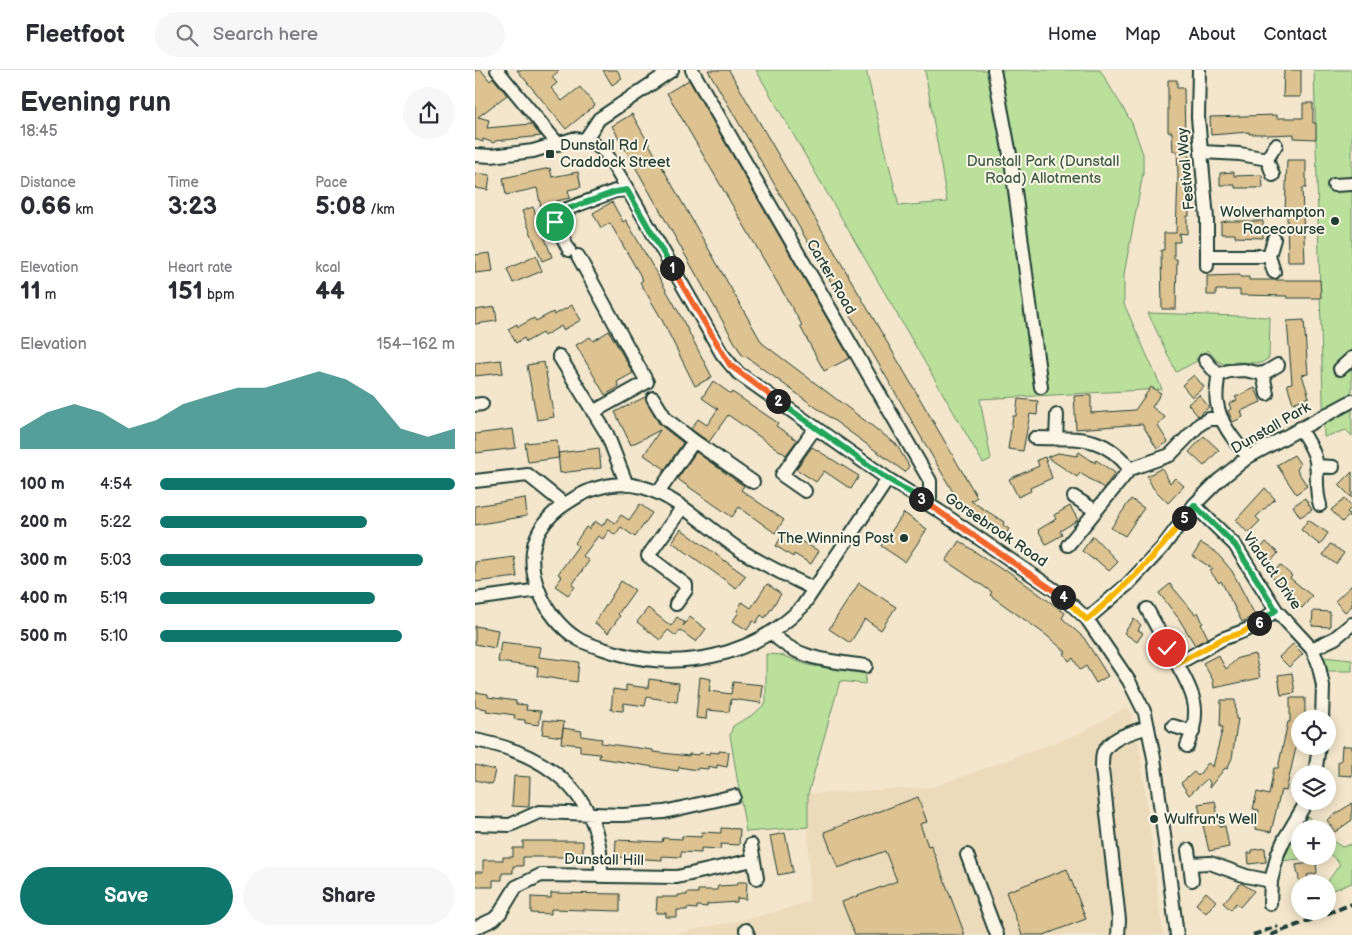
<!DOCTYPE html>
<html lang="en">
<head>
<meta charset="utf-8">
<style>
	body { margin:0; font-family:"Balsamiq Sans",sans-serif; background:#f7f7f7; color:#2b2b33; height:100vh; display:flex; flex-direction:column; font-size:19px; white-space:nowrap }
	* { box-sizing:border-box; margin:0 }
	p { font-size:16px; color:#7c7c81 }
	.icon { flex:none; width:28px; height:28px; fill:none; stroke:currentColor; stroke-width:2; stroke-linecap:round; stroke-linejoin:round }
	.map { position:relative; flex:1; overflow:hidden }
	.details { display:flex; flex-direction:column; background:#fff; width:475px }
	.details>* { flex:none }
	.tools { position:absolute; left:816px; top:640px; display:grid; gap:10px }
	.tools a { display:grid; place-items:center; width:45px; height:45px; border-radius:50%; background:#fff; box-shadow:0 2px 12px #0003; font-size:25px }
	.pin { position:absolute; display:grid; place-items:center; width:42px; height:42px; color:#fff; margin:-21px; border:2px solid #fff; border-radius:50%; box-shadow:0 1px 5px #0007 }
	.km { position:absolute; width:25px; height:25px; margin:-12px; border-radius:50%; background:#222; color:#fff; font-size:14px; line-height:25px; text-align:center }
	.round { display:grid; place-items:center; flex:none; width:52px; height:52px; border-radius:26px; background:#f7f7f7 }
	.overview { display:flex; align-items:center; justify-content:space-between; height:85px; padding:0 20px }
	h1 { font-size:28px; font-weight:700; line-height:38px }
	.figures { display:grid; grid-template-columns:repeat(3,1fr); gap:8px; height:85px; padding:5px 20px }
	.figures div { display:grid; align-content:center }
	.figures b { font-size:25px; font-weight:700 }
	.figures small { font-size:14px; font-weight:400 }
	.figures p { font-size:14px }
	.chart { height:140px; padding:10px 20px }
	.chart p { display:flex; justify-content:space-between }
	.chart svg { width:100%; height:90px; margin-top:5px; fill:#0f766e; opacity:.7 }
	.cta { display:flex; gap:10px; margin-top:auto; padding:10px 20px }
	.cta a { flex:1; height:58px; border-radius:30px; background:#0f766e; color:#fff; font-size:20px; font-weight:700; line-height:58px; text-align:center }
	.cta a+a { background:#f7f7f7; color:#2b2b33 }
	ul { padding:0 20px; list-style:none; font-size:16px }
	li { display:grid; grid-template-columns:80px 60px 1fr; align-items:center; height:38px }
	li i { height:12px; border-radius:6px; background:#0f766e }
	header { display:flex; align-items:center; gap:30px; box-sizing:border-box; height:70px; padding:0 25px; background:#fff; border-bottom:1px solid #e1e1e2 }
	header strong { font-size:24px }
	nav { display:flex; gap:28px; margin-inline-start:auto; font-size:18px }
	.search { width:350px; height:45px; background:#f7f7f7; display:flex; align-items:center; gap:12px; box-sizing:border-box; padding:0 18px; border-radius:28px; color:#7c7c81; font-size:19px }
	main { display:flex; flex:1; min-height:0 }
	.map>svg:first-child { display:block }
	.built { fill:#ecdbbb }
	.green { fill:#bae09c; stroke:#6c8e68 }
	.building { fill:#ddc292; stroke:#1f3d34 }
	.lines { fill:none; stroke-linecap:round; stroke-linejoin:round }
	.minor-casing { stroke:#1f3d34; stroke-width:16 }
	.minor { stroke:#fcf5e5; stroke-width:12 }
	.rail { stroke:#1f3d34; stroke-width:4; stroke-dasharray:8 4; stroke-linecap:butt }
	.split-1-casing { stroke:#fff; stroke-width:10 }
	.split-2-casing { stroke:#fff; stroke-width:10 }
	.split-3-casing { stroke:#fff; stroke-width:10 }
	.split-4-casing { stroke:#fff; stroke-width:10 }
	.split-5-casing { stroke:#fff; stroke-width:10 }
	.split-6-casing { stroke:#fff; stroke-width:10 }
	.split-7-casing { stroke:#fff; stroke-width:10 }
	.split-1 { stroke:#22a559; stroke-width:6 }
	.split-2 { stroke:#f0652b; stroke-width:6 }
	.split-3 { stroke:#22a559; stroke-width:6 }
	.split-4 { stroke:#f0652b; stroke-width:6 }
	.split-5 { stroke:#f5b400; stroke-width:6 }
	.split-6 { stroke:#22a559; stroke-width:6 }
	.split-7 { stroke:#f5b400; stroke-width:6 }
	.poi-dot { fill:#1f3d34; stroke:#fcf5e5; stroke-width:2 }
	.labels { text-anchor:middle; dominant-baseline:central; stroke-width:4; stroke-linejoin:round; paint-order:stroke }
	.poi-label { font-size:15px; fill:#1f3d34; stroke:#fcf5e5; text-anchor:start }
	.park-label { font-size:15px; fill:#3e5e49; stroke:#fcf5e5 }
	.street-label { font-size:15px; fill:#1f3d34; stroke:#fcf5e5 }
</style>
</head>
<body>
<header>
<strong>Fleetfoot</strong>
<div class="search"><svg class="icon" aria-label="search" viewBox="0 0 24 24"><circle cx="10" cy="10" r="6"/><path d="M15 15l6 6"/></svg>Search here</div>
<nav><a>Home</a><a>Map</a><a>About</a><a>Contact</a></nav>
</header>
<main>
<section class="details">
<div class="overview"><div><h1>Evening run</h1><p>18:45</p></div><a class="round"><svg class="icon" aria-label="share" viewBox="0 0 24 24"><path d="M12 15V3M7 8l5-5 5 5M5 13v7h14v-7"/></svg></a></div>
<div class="figures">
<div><p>Distance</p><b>0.66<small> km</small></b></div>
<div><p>Time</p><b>3:23</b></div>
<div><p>Pace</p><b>5:08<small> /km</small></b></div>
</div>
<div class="figures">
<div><p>Elevation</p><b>11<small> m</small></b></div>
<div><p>Heart rate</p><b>151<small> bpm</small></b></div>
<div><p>kcal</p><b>44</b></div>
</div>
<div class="chart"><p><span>Elevation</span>154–162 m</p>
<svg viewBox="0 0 160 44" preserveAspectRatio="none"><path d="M0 44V34L10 26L20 22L30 26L40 34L50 30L60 22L70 18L80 14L90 14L100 10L110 6L120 10L130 18L140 34L150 38L160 34V44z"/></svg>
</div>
<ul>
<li><b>100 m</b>4:54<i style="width:100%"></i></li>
<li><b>200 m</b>5:22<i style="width:70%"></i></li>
<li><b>300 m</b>5:03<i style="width:89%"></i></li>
<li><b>400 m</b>5:19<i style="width:73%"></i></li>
<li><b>500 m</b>5:10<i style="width:82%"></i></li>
</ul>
<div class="cta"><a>Save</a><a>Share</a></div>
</section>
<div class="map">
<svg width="877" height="865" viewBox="0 0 877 865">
	<rect width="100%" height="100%" fill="#f3e6cc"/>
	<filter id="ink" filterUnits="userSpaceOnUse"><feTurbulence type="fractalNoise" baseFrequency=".02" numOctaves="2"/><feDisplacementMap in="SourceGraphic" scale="10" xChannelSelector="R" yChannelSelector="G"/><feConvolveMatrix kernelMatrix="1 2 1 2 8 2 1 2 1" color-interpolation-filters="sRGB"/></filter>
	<g filter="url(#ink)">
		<path class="built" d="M652,637L656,643L665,681L688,865H40V862L199,864L298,843L334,831L333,724L458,717L601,665Z"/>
		<path class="green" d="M281,0H391L424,136L472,132L450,0H625L657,53L668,84V104L649,204V234L687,319L505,329L516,389L508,393Z
			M839,0H877V366L871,360L849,367Z
			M673,243L795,247L794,288L786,293L760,292L748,294L742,291L733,280L721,289L722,291L701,302Z
			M291,584L306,585L333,595L391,604L390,614L365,611L333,724V757L271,762L255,665L258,656L279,644L291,633Z
			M848,587L877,590V601H853Z
			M833,746L842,759H825V786H846L808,791L818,769Z
			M853,768L867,777L877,774V813L853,822L852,814H851L865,794L856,785H853Z"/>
		<path class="building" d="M0,0H6L15,11L18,8L32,25L3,47L14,50L12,58L56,54L66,66L20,71L19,73L8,69V72L0,69Z
			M42,0H85L77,7L82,13L76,18L87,31L105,17L120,35L91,59Z
			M128,0H142L147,8L137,15Z
			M233,0H254L502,427L496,431L529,452L528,455L534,459L529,467L489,441Z
			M809,0H826V27H808Z
			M214,10L375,288L349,301L325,256L327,255L192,23Z
			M693,10H702V18H709L710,69L712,84H714V146H712V164L704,163L705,172H699V189H702L701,239H687L686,180H689V163H701L703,106L702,81H698L697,62H693Z
			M828,33H838V53H841V69L819,68V64L791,65V64H774V62L736,65L735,47L802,45V48H828Z
			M157,44L287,273L421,374L434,396L430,402L270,286L268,287L137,56Z
			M812,90H831V118H827L830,192H813L812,141L810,142Z
			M75,98L77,107L103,102L106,117L93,120L95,128L81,131L82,134L76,140L67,142L62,118L31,125L28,108Z
			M759,102V106L787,105L788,118H760V115H745V103Z
			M0,103L15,105L13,120L0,118Z
			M137,132L148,152L151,150L202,239L237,307L220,316L186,248L165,212L168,210L135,153L126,158L118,143Z
			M58,137L77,187L67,191L47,141Z
			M752,151H788V168L760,167V164H746V152Z
			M15,183L18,201L0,203V185Z
			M61,186L67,201L38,213L32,199Z
			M765,205V207H774V210H845L846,228H812V226L765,225V220H741V225H732V206Z
			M97,235L106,250L88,260L86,256L69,266L67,263L51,272L49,268L41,273L33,259L42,254L43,257L59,248L61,251L78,242L79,245Z
			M20,237L22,251L0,254V240Z
			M829,250L833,304L827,305L834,327L818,333L812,314L817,313L812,251Z
			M134,261L158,303L142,312L144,317L130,325L101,275L115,267L118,271Z
			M26,290L28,303L0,306V293Z
			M69,292L79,347L62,350L52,295Z
			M719,305L729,317L717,327L707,315Z
			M238,311L256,324L257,322L303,353L301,356L322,370L311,385L253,345L234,372L216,359L223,349L232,355L243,339L227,328Z
			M676,317L686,323L677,337L690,347L683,356L693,372L682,379L667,354L601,359L599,326L616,325V343L660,340Z
			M780,318L786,332L766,341L768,347L758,352L753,341L756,339L754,334L762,330L760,327Z
			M724,325L734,337L723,346L713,334Z
			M170,327L184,354L208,373L190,399L169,385L185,360L156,375L140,342Z
			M543,329L563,331L562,345L555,344L548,381L533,379L538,346H541Z
			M38,359L41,378L1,383L0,364Z
			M729,366L744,380L729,396L714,382Z
			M82,370L84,388L53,392L50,373Z
			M337,377L384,406L376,419L349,401L341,412L321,399Z
			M124,378L126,398L85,403L83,383Z
			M221,382L269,416L266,420L309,450L300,463L264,437L257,447L204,410L203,408Z
			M604,382L620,393L621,390L640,403L629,418L605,403L602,407L572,387L583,383L602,386Z
			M819,385L825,394L822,400L832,416L821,424L802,395Z
			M570,387L577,408L555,418L556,421L543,427L534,409L564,396L562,390Z
			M687,398L695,413L700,408L709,416L693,433L678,418L672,406Z
			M877,402V428L864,415Z
			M790,418L800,429L781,447L785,451L773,463L761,450Z
			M50,428L52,446L0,455V436Z
			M830,428L837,440L825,447L818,436Z
			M870,428L877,437L872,442L875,445L867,452L856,440Z
			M656,429L669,438L650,466L636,458Z
			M165,434L177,443L160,467L146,457L140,465L134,460L128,469L123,466L108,486L114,491L97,515L100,517L93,525L80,516L87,507L83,504L103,476L100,473L111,457L114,459L120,451L127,456L133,448L140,453L146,445L154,450Z
			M595,436L603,450L585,461L587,465L571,474L563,460L581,449L579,445Z
			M429,443L452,459L430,492L406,476Z
			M833,450L853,463L845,475L826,460Z
			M206,459L271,506L261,518L197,472Z
			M309,462L344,481L336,494L319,484L318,487L301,476Z
			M618,466L643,492L634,501L619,488V490L607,481Z
			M484,471L529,501L530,499L590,543L587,548L609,568L633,606L621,613L611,596L605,600L598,588L594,591L589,583L591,582L571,565L515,525L517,522L471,491Z
			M791,472L803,483L794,494L782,483Z
			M726,473L741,482L757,501L780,545L767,552L746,511L744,513L735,501L738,499L718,486Z
			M855,474L869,483L861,494L848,485Z
			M39,487L42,507L0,512V492Z
			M805,495L817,506L815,508L837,526L827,538L812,526L815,522L796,506Z
			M146,511L160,520L143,544L145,546L133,563L120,553Z
			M384,513L421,537L406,560L390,549L375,573L354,559Z
			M292,514L306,524L290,548L286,545L281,553L278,551L272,560L258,551L264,542L262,541L267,532L276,538Z
			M695,514L720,544L723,542L728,553L726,554L733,568L720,575L704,549L684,523Z
			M877,515V536L870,542L860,531Z
			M173,538L196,556L202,547L210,553L208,556L215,547L231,559L221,572L205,560L201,566L193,560L185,570L162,552Z
			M838,541L855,542V557L837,556Z
			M659,549L666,555L663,560L668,563L662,572L649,563Z
			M0,556L23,560L20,578L0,574Z
			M26,572L66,577L64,587L104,592L102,612L62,606L63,597L23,592Z
			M818,574L828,584L814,597L804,587Z
			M780,584L785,608L739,618L738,610L728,593L743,585L751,599L763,588Z
			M817,603L820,623L806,625L803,605Z
			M225,607L236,609L234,621L256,624L258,612L288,615L286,633L256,629L254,642L232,640L231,649L221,648Z
			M174,609L204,613L202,632L172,627L170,636L149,633L148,641L136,640L138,619L151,621V615L173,618Z
			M0,622L13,624V627L41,631V634L52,635L51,640L66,641L64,655L50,653V650L39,649L40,645L11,641L12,639L0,637Z
			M815,628H830V648H825L824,673H822L811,721L806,720L796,762L780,759L784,740L778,739L782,722L794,725L799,698H803L813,652H815Z
			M746,630H760L761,649H763L757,688L752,699L750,698L734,718L735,712L732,709L714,725L706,713L719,702L723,706L733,693L738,697L748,657H745Z
			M69,650L89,652L87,667L67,664Z
			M88,658L107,661L106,666L127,669L126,673L178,680V682L214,686V684L224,685L225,683L235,684V682L244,683V681L254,682L252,697L242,695V698L233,696V699L223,698L222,700L204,697L203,701L124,688L125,684L105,682V675L86,673Z
			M867,676H877V706L863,705V691H866Z
			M0,695L20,700L17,714L0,710Z
			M39,706L55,707L54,737L37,736Z
			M443,727L452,752L445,754L453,776L456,775L490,865H380L367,832L422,811L410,781L363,798L349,762Z
			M740,731L745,757L750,756L754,777L734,781L723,734Z
			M877,733V750L860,762L852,750Z
			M246,758L265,759L264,775L246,774L245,779L226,778V783L206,782V787L187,786V790L140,787L141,770L187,772L188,768L207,769V766L226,767L227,762L246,763Z
			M310,763L318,802L303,805L295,766Z
			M48,771H108V787H48V796H38V803H27V810H18V817H0V802H8V790H28V787H38V778H48Z
			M790,778L791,792L774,794L773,783H777V780Z
			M841,792L842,803L832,805L834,814H825L821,795Z
			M592,799L611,849L569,865H547L531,822Z
			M263,812H272L271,829L262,828V832L232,834V837L222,836V839L212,838V840H202V847H191V843H181L182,827H203V825H212V823H223V820H242L243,816L262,815Z
			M766,813L779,821L765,837L761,833L756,840L748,833Z
			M731,822L741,831L731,843L721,834Z
			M76,823L145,824V841L76,839V844L56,843V827L76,828Z"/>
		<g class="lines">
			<defs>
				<path id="minor" d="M22,0L83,74
					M217,0L455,411V427L452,433
					M519,0L536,90L566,317
					M724,0L723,47L732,149V196
					M110,70L124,49L197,0
					M727,82L765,84L792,89
					M0,85L16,86L58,81L98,69L110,70L124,77L131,83L153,120L247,284L263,303L413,409L464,441L584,523L612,549L654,611L670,643L679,688L702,865
					M798,105L792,89L801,75
					M859,115L877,114
					M799,169L794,186L799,202
					M94,180L80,152L84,142L140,121L153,120
					M103,186L172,312L118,342
					M732,186H794
					M84,286L132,364L152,415
					M730,290L743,305
					M865,299L877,288
					M788,304L792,324
					M178,328L191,349L219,371
					M0,335L7,334
					M825,358C831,369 839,379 841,391C843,406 840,420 845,435
					M560,368C602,369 627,363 655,399
					M581,369L582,345
					M773,387C760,371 745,354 742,333C740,323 743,314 743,305L754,301L769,300L788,304L803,295
					M841,396L858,397
					M0,411L53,405L89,434
					M330,421L307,405L340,358
					M183,423L219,371L278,412
					M599,427L621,441
					M719,435L760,475L801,540L837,579L843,592L848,616L847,649
					M593,475L655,399L695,385L725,354L734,349H747
					M339,519C313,506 286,494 262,478C233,458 201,426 167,417C142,410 116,417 95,431C83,438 72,448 65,460C44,496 70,549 103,569C113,575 126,578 138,582C204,602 278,587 327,537L413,409
					M0,529L64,520
					M201,534L211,520V515L173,486L207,438
					M672,539L702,594
					M612,549L653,514L687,478L719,435L743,411L773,387L877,331
					M297,563C321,590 357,591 391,596
					M837,579L860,568L877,554
					M698,656L718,662
					M0,670C59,681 112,711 124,775C126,784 126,795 126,805
					M712,676C727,642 720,625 702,594L747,569L779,557L801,540
					M840,704L844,676
					M0,754L35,755L64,742L148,745L189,742L259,726
					M276,775L282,808
					M713,780L715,794
					M492,785L522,865
					M717,810L715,794L735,793L771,806L796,811L803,783L810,768L832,731
					M795,834L796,811
					M0,858L19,849L25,843L41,817L66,805L202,807L278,790
					M271,860L273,865
					M643,865L644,850L627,699C627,694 627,687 628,683C635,667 659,662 673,657"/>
			</defs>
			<use href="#minor" class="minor-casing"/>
			<use href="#minor" class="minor"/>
			<path class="rail" d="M778,865L803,856
				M796,865L877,834"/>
		</g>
	</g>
	<g class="lines" filter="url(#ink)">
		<defs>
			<path id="split-1" d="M80,152L84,142L140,122L152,120L197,198"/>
			<path id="split-2" d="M197,198L255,295L303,331"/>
			<path id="split-3" d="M303,331L413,409L446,429"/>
			<path id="split-4" d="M446,429L588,527"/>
			<path id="split-5" d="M588,527L612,550C648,518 681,487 709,448"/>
			<path id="split-6" d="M709,448L719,435L760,475L801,540L784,553"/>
			<path id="split-7" d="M692,578L702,594L747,569L766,563L784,553"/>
		</defs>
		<use href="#split-1" class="split-1-casing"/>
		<use href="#split-2" class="split-2-casing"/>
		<use href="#split-3" class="split-3-casing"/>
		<use href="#split-4" class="split-4-casing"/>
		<use href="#split-5" class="split-5-casing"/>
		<use href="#split-6" class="split-6-casing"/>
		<use href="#split-7" class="split-7-casing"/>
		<use href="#split-1" class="split-1"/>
		<use href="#split-2" class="split-2"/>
		<use href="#split-3" class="split-3"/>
		<use href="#split-4" class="split-4"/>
		<use href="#split-5" class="split-5"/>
		<use href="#split-6" class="split-6"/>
		<use href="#split-7" class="split-7"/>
	</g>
	<g class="poi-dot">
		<rect x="70" y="79" width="10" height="10" rx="2.5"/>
		<circle cx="860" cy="151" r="5"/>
		<circle cx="429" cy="468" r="5"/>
		<circle cx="679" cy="749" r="5"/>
	</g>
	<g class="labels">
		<g class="poi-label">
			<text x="85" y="75">Dunstall Rd /<tspan x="85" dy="17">Craddock Street</tspan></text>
			<text x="850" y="142" text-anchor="end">Wolverhampton<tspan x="850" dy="17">Racecourse</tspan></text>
			<text x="419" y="468" text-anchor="end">The Winning Post</text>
			<text x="689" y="749">Wulfrun's Well</text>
		</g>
		<g class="park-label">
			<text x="568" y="91">Dunstall Park (Dunstall<tspan x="568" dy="17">Road) Allotments</tspan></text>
		</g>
		<g class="street-label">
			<text transform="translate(711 99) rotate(-95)">Festival Way</text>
			<text transform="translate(356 207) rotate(60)">Carter Road</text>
			<text transform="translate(796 358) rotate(-30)">Dunstall Park</text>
			<text transform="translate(521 460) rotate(34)">Gorsebrook Road</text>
			<text transform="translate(797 501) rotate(55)">Viaduct Drive</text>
			<text transform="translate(129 790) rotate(1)">Dunstall Hill</text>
		</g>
	</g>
</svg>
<div class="tools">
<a><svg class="icon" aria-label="locate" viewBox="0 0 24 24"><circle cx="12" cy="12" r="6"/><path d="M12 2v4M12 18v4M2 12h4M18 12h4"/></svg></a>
<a><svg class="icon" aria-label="layers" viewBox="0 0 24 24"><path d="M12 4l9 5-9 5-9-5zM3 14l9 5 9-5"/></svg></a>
<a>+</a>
<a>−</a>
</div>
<div class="pin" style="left:80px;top:152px;background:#1e9e55"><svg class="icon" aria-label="arrive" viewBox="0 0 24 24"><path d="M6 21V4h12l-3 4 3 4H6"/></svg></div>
<div class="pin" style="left:692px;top:578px;background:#d93025"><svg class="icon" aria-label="check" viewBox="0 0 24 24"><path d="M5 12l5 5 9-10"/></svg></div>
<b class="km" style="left:197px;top:198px">1</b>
<b class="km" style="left:303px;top:331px">2</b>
<b class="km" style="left:446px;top:429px">3</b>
<b class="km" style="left:588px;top:527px">4</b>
<b class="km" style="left:709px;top:448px">5</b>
<b class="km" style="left:784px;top:553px">6</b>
</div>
</main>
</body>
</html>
